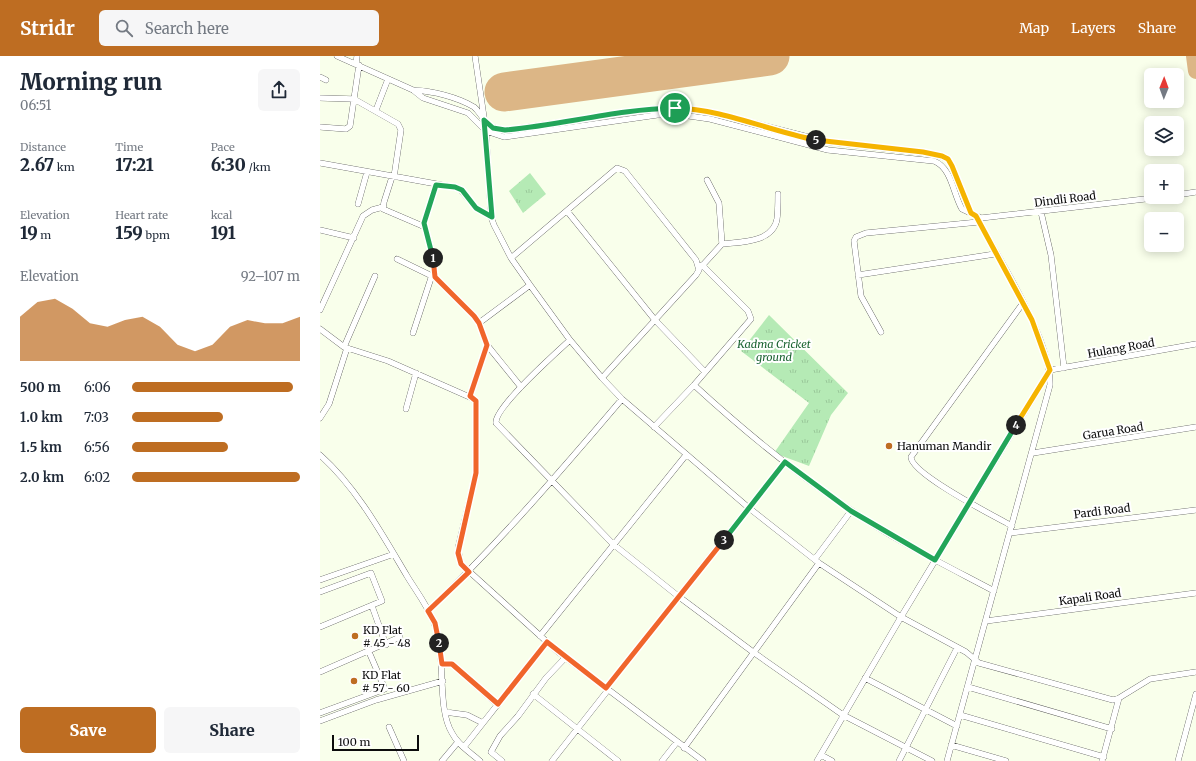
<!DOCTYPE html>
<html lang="en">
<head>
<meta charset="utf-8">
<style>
	body { margin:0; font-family:Merriweather,serif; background:#f6f6f7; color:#1f2937; height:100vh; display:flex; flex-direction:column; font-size:15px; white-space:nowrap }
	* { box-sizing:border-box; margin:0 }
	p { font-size:13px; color:#747a83 }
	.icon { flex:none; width:22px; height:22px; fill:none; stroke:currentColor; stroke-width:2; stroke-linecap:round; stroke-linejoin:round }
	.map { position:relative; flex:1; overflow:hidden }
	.drawer { display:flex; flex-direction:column; background:#fff; width:320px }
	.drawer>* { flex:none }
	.needle { width:26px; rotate:1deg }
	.tools { position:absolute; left:824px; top:12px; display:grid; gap:8px }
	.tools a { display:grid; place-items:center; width:40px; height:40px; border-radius:6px; background:#fff; box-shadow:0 2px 10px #0003; font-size:20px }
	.scale { position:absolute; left:12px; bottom:10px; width:87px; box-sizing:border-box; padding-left:4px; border:2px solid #0c0c0c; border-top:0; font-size:11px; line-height:14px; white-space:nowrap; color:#0c0c0c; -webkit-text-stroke:3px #fff; paint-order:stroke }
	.pin { position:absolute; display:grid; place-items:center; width:34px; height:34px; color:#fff; margin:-17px; border:2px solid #fff; border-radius:50%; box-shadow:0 1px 4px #0007 }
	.km { position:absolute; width:20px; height:20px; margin:-10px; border-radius:50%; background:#222; color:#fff; font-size:11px; line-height:20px; text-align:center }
	.round { display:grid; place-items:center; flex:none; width:42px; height:42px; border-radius:6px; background:#f6f6f7 }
	.headline { display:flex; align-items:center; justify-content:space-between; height:68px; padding:0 20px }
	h1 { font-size:22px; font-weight:800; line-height:30px }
	.metrics { display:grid; grid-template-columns:repeat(3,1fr); gap:6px; height:68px; padding:4px 20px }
	.metrics div { display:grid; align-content:center }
	.metrics b { font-size:17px; font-weight:800 }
	.metrics small { font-size:11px; font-weight:400 }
	.metrics p { font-size:11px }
	.chart { height:112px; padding:8px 20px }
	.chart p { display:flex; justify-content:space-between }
	.chart svg { width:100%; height:72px; margin-top:4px; fill:#be6d22; opacity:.7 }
	.button { display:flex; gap:8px; margin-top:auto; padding:8px 20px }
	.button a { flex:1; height:46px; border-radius:6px; background:#be6d22; color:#fff; font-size:16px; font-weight:800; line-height:46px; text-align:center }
	.button a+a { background:#f6f6f7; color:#1f2937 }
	ul { padding:0 20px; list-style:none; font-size:13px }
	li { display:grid; grid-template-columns:64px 48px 1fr; align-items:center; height:30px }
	li i { height:10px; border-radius:5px; background:#be6d22 }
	header { display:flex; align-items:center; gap:24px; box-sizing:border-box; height:56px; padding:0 20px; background:#be6d22; color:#fff }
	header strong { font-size:19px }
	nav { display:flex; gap:22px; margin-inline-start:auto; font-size:14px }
	.search { width:280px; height:36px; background:#f6f6f7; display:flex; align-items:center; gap:10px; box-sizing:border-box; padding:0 14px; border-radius:6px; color:#747a83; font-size:15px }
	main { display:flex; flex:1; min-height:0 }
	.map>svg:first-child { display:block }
	.grass { fill:url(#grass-tufts) }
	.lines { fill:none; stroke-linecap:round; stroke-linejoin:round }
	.taxiway { stroke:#dcb686; stroke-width:16 }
	.runway { stroke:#dcb686; stroke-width:39 }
	.minor-casing { stroke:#3f3f3f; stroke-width:6 }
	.minor { stroke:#fff; stroke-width:5.5 }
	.split-1-casing { stroke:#fff; stroke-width:8 }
	.split-2-casing { stroke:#fff; stroke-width:8 }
	.split-3-casing { stroke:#fff; stroke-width:8 }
	.split-4-casing { stroke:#fff; stroke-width:8 }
	.split-5-casing { stroke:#fff; stroke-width:8 }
	.split-6-casing { stroke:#fff; stroke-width:8 }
	.split-1 { stroke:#22a559; stroke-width:5 }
	.split-2 { stroke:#f0652b; stroke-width:5 }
	.split-3 { stroke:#f0652b; stroke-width:5 }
	.split-4 { stroke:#22a559; stroke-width:5 }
	.split-5 { stroke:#f5b400; stroke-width:5 }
	.split-6 { stroke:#f5b400; stroke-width:5 }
	.poi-dot { fill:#be6d22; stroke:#fff; stroke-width:1.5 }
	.labels { text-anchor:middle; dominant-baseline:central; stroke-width:4; stroke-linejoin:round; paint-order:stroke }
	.street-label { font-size:11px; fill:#0c0c0c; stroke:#fff }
	.park-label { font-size:11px; font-style:italic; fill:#1c6533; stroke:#fff }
	.poi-label { font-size:11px; fill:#0c0c0c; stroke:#fff; text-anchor:start }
</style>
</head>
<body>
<header>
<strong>Stridr</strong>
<div class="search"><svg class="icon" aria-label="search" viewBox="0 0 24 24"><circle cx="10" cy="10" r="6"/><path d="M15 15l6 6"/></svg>Search here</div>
<nav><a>Map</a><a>Layers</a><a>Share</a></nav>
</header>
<main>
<section class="drawer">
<div class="headline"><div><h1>Morning run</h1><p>06:51</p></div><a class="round"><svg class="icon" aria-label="share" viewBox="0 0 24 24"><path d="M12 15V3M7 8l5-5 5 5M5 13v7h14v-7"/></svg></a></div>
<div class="metrics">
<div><p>Distance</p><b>2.67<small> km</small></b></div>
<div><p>Time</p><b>17:21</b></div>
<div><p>Pace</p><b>6:30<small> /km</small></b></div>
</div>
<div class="metrics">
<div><p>Elevation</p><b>19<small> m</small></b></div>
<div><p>Heart rate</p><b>159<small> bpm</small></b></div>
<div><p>kcal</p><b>191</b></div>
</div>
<div class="chart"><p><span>Elevation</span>92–107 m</p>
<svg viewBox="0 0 160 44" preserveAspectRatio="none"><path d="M0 44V17L10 8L20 6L30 12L40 21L50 23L60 19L70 17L80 23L90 34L100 38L110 34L120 23L130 19L140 21L150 21L160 17V44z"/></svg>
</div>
<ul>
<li><b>500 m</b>6:06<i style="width:96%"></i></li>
<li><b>1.0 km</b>7:03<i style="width:54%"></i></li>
<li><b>1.5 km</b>6:56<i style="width:57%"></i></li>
<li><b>2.0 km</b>6:02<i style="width:100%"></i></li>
</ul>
<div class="button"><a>Save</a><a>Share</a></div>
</section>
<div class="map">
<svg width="876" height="705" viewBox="0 0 876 705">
	<defs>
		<pattern id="grass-tufts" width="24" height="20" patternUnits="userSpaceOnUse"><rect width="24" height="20" fill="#b5eab5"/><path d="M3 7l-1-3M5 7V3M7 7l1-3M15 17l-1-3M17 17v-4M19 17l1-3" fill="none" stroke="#9ac89a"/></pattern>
	</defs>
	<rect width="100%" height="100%" fill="#f9ffeb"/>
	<path class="grass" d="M210,117L226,138L203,157L189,135Z
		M449,259L528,337L511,359L489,410L454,397L489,347L421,295Z"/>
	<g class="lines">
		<path class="taxiway" d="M874,0L876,15"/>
		<path class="runway" d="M184,36L450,0"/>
		<defs>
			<path id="minor" d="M17,0L93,34L103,42L148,57L166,75L184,81L337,59H362L390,63L508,94L614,105C632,112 633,138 642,153L661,162L842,141
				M155,0L166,75L171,161L174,169L191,202L210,229L250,284L282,322L302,343L429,452L499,507L581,561L646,596L659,607L793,644L799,642L830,623L876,616
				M36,8L37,0
				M0,21L6,24
				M93,34C113,35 137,41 154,51C158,54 160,59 164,63C171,74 182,74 194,73L339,52H367L403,59L508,86L614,98L628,103L632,110L651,157
				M0,42L34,43L78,68L81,74L74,121
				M56,54L68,23
				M0,71L26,73L30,70L39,9
				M0,107L139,132L156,152L171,161
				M72,121L64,146L63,153L105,171
				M387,124L399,147L402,188
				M116,129L104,167L115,207V221L154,260L159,267L167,289L201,331
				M857,139L876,136
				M38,148L47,116
				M247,155L335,264L385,316
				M721,156L731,199L744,312
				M0,174L34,182
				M191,202L297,112L305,115L376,204L379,214L376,219L282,322
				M77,203L114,221
				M381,211L402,188C419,186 453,187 457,163C458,155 458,146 458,138
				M538,219L675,198
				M0,254L43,160L52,154L63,151
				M159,267L210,229
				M0,273L24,291L68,305L154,343L156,349V417L138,492L141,508L237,595L383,705
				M561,276L541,240L534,185L536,181L546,177L659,166
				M93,277L112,219
				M250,284C237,296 174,352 176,367L293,488L358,540L433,596L523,659L612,705
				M24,291L55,220
				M374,329C423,374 475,417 531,454C574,484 627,510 674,535
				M150,340L167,289
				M86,353L96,317
				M0,362L9,348L27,292
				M334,371L374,329L431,263L428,255L382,209
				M713,397L876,371
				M0,399C37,432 62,478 87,520C96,535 108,550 114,567C127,599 116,651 132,677C138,689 150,696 160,705
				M692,470C676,461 591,418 591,401L703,247
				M690,477L876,454
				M495,503L531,455
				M0,524L74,498
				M0,536L51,517L62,545L0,571
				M52,550L66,589
				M108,555C177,489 240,416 302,343
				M666,565L876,537
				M220,580L366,399
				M122,608H132L178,649
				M0,616L80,581
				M545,622L637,670
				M648,631L792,673
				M286,632L465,406
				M213,638L298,705
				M125,656L147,659L163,667
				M0,657L65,633L49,596
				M640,659L784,701
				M0,665L56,644L123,625
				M69,671L84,705
				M631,689L686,705
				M144,691L227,586
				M364,692L499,507
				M501,699L512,705
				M122,705L138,686
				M182,705L171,696L180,680L198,660L226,622L246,601
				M232,705L288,634
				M342,705L357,686
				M497,705L581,561L730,314L876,288
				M579,705L637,592
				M627,705L730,329C731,282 679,204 656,160
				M782,705L799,642
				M858,705L876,638"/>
		</defs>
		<use href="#minor" class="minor-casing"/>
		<use href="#minor" class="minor"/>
	</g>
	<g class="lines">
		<defs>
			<path id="split-1" d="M113,202L104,167L116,129L135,131L142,134L156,152L172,161L164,64L173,72L185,74C242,69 298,53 355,52"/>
			<path id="split-2" d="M113,202L115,221L154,260L159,267L167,289L150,340L156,345V417L138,497L141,508L149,516L108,555L115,567L119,587"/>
			<path id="split-3" d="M119,587L122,608H132L178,648L227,586L286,632L404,484"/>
			<path id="split-4" d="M404,484L465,406L531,455L615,504L696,369"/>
			<path id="split-5" d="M496,84L603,96L622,100L628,103L632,110L651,157L656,160L712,264L730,314L696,369"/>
			<path id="split-6" d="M355,52C403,53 449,75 496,84"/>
		</defs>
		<use href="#split-1" class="split-1-casing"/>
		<use href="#split-2" class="split-2-casing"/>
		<use href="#split-3" class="split-3-casing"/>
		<use href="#split-4" class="split-4-casing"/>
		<use href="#split-5" class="split-5-casing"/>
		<use href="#split-6" class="split-6-casing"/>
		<use href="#split-1" class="split-1"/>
		<use href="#split-2" class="split-2"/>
		<use href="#split-3" class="split-3"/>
		<use href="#split-4" class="split-4"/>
		<use href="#split-5" class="split-5"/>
		<use href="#split-6" class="split-6"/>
	</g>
	<g class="poi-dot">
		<circle cx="569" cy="390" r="4"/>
		<circle cx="35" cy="580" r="4"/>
		<circle cx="34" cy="625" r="4"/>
	</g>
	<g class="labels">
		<g class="street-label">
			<text transform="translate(745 143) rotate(-7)">Dindli Road</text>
			<text transform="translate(801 292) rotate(-10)">Hulang Road</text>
			<text transform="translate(793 375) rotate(-9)">Garua Road</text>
			<text transform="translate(782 455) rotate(-7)">Pardi Road</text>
			<text transform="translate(770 541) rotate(-8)">Kapali Road</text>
		</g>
		<g class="park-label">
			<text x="454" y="288">Kadma Cricket<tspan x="454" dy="13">ground</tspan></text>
		</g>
		<g class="poi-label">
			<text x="577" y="390">Hanuman Mandir</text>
			<text x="43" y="574">KD Flat<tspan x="43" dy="13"># 45 - 48</tspan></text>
			<text x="42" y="619">KD Flat<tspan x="42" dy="13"># 57 - 60</tspan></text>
		</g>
	</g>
</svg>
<div class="tools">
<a><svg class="needle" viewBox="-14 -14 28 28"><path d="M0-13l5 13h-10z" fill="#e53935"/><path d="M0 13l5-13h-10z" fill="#747a83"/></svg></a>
<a><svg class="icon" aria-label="layers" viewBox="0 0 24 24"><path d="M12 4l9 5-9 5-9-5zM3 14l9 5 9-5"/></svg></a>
<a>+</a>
<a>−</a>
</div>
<div class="scale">100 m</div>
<div class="pin" style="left:355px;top:52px;background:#1e9e55"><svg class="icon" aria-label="arrive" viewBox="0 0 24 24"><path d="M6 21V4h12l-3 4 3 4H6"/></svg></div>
<b class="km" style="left:113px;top:202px">1</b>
<b class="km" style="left:119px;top:587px">2</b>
<b class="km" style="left:404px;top:484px">3</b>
<b class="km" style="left:696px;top:369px">4</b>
<b class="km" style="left:496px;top:84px">5</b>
</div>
</main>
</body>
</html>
